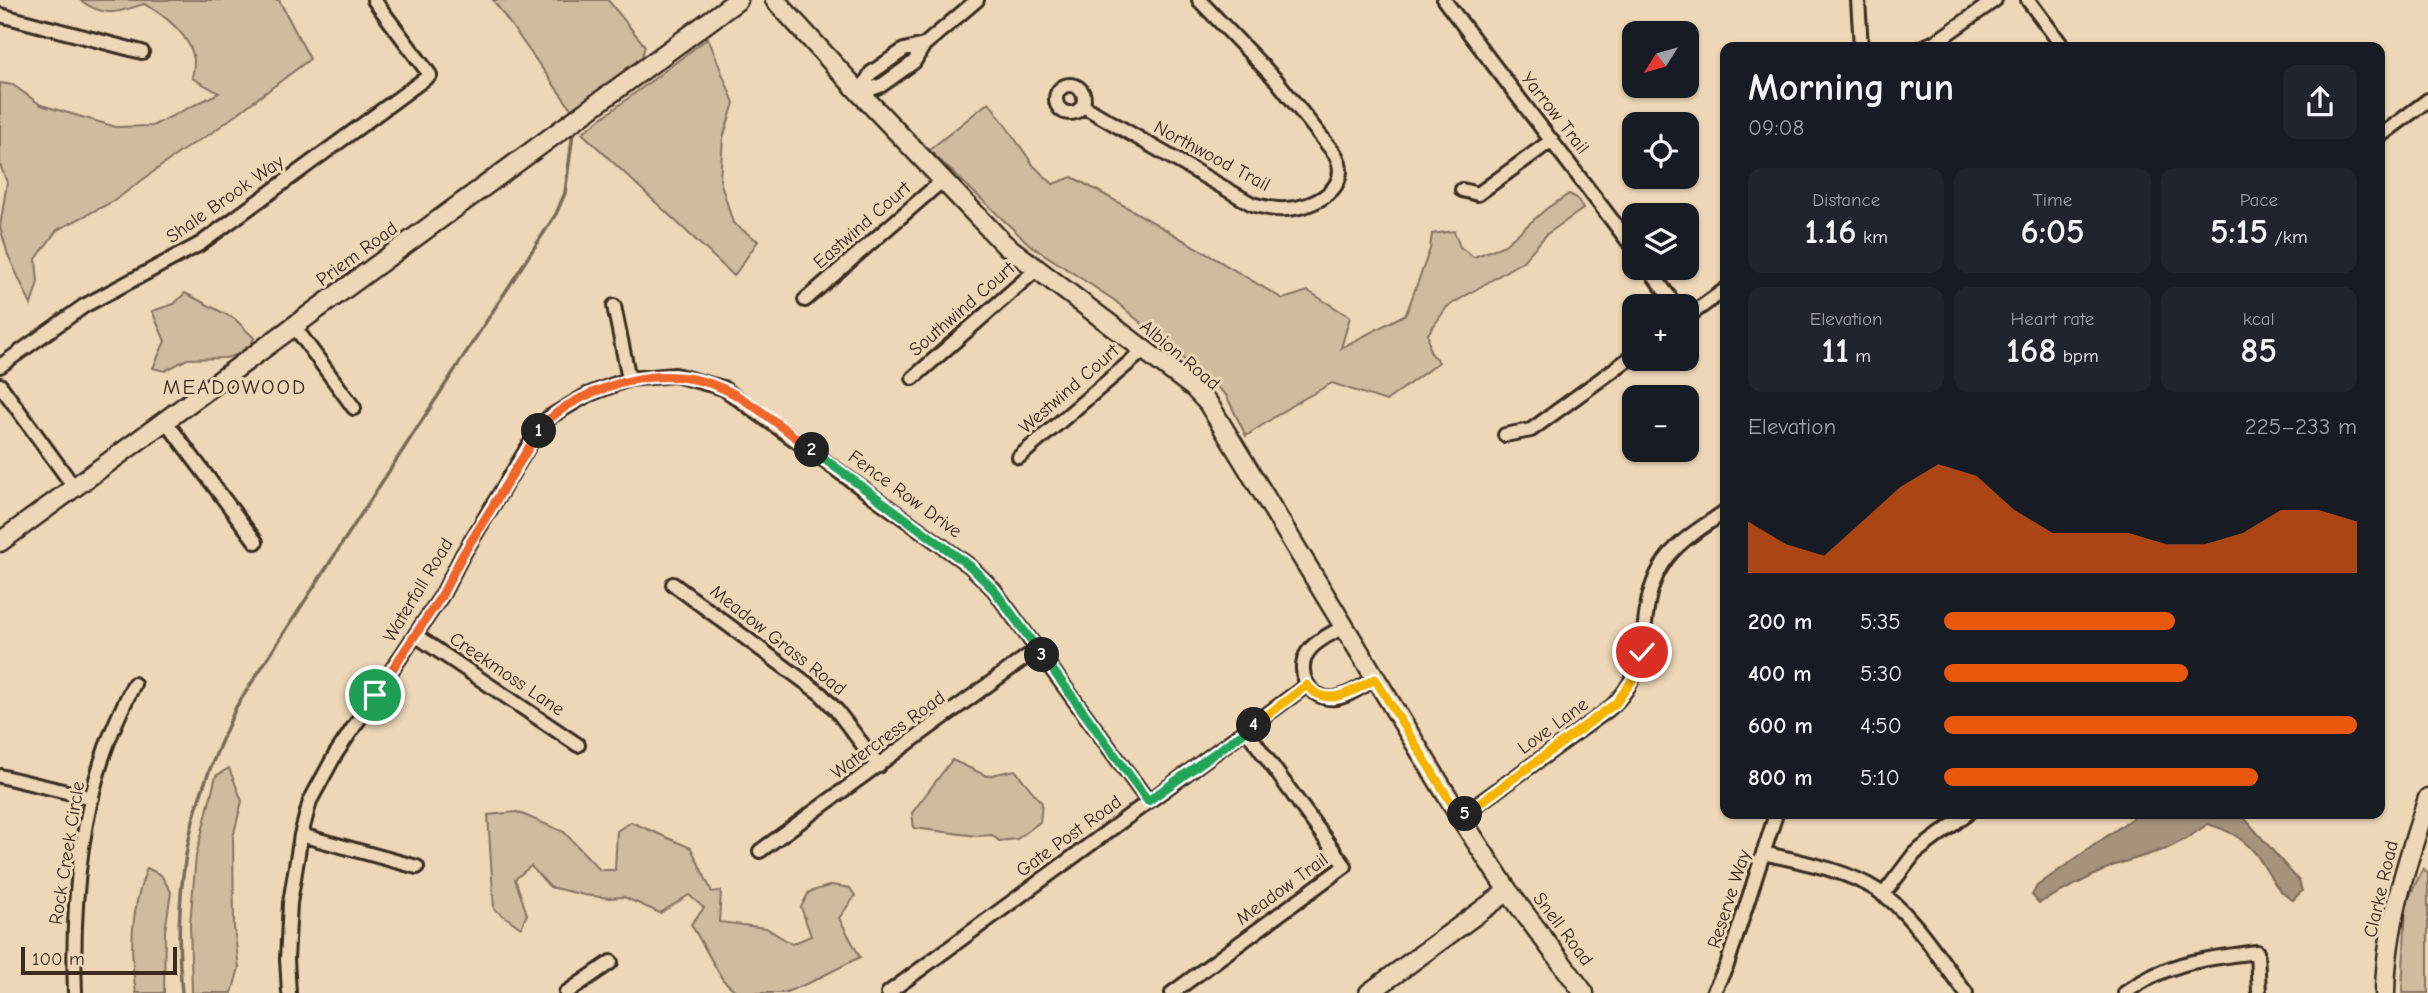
<!DOCTYPE html>
<html lang="en">
<head>
<meta charset="utf-8">
<style>
	body { margin:0; font-family:"Comic Neue",sans-serif; background:#20242c; color:#f1f3f6; height:100vh; display:flex; flex-direction:column; font-size:26px; white-space:nowrap }
	* { box-sizing:border-box; margin:0 }
	p { font-size:23px; color:#9ea1a6 }
	.icon { flex:none; width:38px; height:38px; fill:none; stroke:currentColor; stroke-width:2; stroke-linecap:round; stroke-linejoin:round }
	.map { position:relative; flex:1; overflow:hidden }
	.sheet { position:absolute; left:1720px; top:42px; width:665px; height:777px; display:flex; flex-direction:column; background:#171b24; border-radius:14px; box-shadow:0 2px 5px #0004 }
	.sheet>* { flex:none }
	.needle { width:46px; rotate:233deg }
	.fabs { position:absolute; left:1622px; top:21px; display:grid; gap:14px }
	.fabs a { display:grid; place-items:center; width:77px; height:77px; border-radius:14px; background:#171b24; box-shadow:0 2px 5px #0004; font-size:35px }
	.scale { position:absolute; left:21px; bottom:18px; width:156px; box-sizing:border-box; padding-left:7px; border:4px solid #3b2a1e; border-top:0; font-size:19px; line-height:24px; white-space:nowrap; color:#3b2a1e; -webkit-text-stroke:5px #eed7b7; paint-order:stroke }
	.pin { position:absolute; display:grid; place-items:center; width:60px; height:60px; color:#fff; margin:-30px; border:4px solid #fff; border-radius:50%; box-shadow:0 2px 7px #0007 }
	.km { position:absolute; width:35px; height:35px; margin:-18px; border-radius:50%; background:#222; color:#fff; font-size:19px; line-height:35px; text-align:center }
	.round { display:grid; place-items:center; flex:none; width:74px; height:74px; border-radius:14px; background:#20242c }
	.headline { display:flex; align-items:center; justify-content:space-between; height:119px; padding:0 28px }
	h1 { font-size:38px; font-weight:700; line-height:52px }
	.metrics { display:grid; grid-template-columns:repeat(3,1fr); gap:10px; height:119px; padding:7px 28px }
	.metrics div { display:grid; align-content:center; border-radius:14px; background:#20242c; text-align:center }
	.metrics b { font-size:35px; font-weight:700 }
	.metrics small { font-size:19px; font-weight:400 }
	.metrics p { font-size:19px }
	.chart { height:196px; padding:14px 28px }
	.chart p { display:flex; justify-content:space-between }
	.chart svg { width:100%; height:126px; margin-top:7px; fill:#ea580c; opacity:.7 }
	ul { padding:0 28px; list-style:none; font-size:23px }
	li { display:grid; grid-template-columns:112px 84px 1fr; align-items:center; height:52px }
	li i { height:18px; border-radius:9px; background:#ea580c }
	.map>svg:first-child { display:block }
	.green { fill:#d0bb9e; stroke:#86725e; stroke-width:2 }
	.water { fill:#a7937b; stroke:#7c6956; stroke-width:2 }
	.lines { fill:none; stroke-linecap:round; stroke-linejoin:round }
	.stream { stroke:#7c6956; stroke-width:3.5 }
	.street-casing { stroke:#3b2a1e; stroke-width:18 }
	.secondary-casing { stroke:#3b2a1e; stroke-width:23 }
	.street { stroke:#eed7b7; stroke-width:12 }
	.secondary { stroke:#eed7b7; stroke-width:18 }
	.split-1-casing { stroke:#fff; stroke-width:14 }
	.split-2-casing { stroke:#fff; stroke-width:14 }
	.split-3-casing { stroke:#fff; stroke-width:14 }
	.split-4-casing { stroke:#fff; stroke-width:14 }
	.split-5-casing { stroke:#fff; stroke-width:14 }
	.split-6-casing { stroke:#fff; stroke-width:14 }
	.split-1 { stroke:#f0652b; stroke-width:9 }
	.split-2 { stroke:#f0652b; stroke-width:9 }
	.split-3 { stroke:#22a559; stroke-width:9 }
	.split-4 { stroke:#22a559; stroke-width:9 }
	.split-5 { stroke:#f5b400; stroke-width:9 }
	.split-6 { stroke:#f5b400; stroke-width:9 }
	.labels { text-anchor:middle; dominant-baseline:central; stroke-width:6; stroke-linejoin:round; paint-order:stroke }
	.street-label { font-size:19px; fill:#3b2a1e; stroke:#eed7b7 }
	.neighbourhood-label { font-size:21px; letter-spacing:2px; fill:#3b2a1e; stroke:#eed7b7 }
</style>
</head>
<body>
<div class="map">
<svg width="2428" height="993" viewBox="0 0 2428 993">
	<rect width="100%" height="100%" fill="#eed7b7"/>
	<filter id="ink" filterUnits="userSpaceOnUse"><feTurbulence type="fractalNoise" baseFrequency=".0143" numOctaves="2"/><feDisplacementMap in="SourceGraphic" scale="14" xChannelSelector="R" yChannelSelector="G"/><feConvolveMatrix kernelMatrix="1 2 1 2 8 2 1 2 1" color-interpolation-filters="sRGB"/></filter>
	<g filter="url(#ink)">
		<path class="green" d="M80,0H279L310,59L213,132L183,150L114,201L57,230L36,259L38,282L31,305L8,255L0,227L7,182L0,165V83L13,85L41,105L116,127L152,126L219,93L192,78C193,73 194,66 194,61C192,37 164,14 144,4C117,13 104,18 80,0Z
			M493,0H608L645,46L641,60L572,110Z
			M708,38L734,103L723,138L720,180L733,223L758,241L734,276L582,133Z
			M989,102L1034,166L1053,184L1072,177C1144,215 1213,258 1283,299L1308,291L1350,317L1341,348L1406,314L1430,249L1432,234L1454,231L1460,247L1474,257L1505,245L1546,209L1569,194L1577,198L1583,209L1547,234L1523,261L1447,307L1428,334L1430,352L1439,362L1386,401L1332,383L1291,406L1246,436L1226,395L1114,300L1030,245L929,150Z
			M185,293L235,319L254,338L248,352L225,358L187,359L165,371L153,368L165,341L152,311L174,304Z
			M952,760L987,776L1015,770L1042,803L1040,822L1017,839L999,841L992,835L977,836L914,828L912,813Z
			M229,768L242,801L233,837L234,927L239,968L232,993H192L190,924L196,856L216,776Z
			M517,812L564,832L600,870H615L617,831L631,822L691,848L712,892L721,891L719,922L766,928L792,944L811,936L801,907L809,892L832,885L850,888L855,896L839,918L860,957L811,982L784,993H738L723,980L691,924L704,908L689,895L660,913L624,897L609,898L584,895L550,887L531,866L515,879L527,914L521,928L494,909L488,815Z
			M147,868L161,875L171,892L165,931L164,993H136C129,948 131,910 147,868Z
			M2423,868L2428,874V993H2402L2406,904Z"/>
		<path class="water" d="M2138,814H2241L2299,881L2302,891L2293,900C2274,891 2268,869 2255,853C2242,837 2227,830 2208,824L2186,839L2166,849L2112,866L2039,903L2032,895L2037,886Z"/>
		<g class="lines">
			<path class="stream" d="M182,993C176,933 179,876 194,817C204,779 221,743 236,707L556,214L565,193L573,133"/>
			<defs>
				<path id="street" d="M1444,0L1634,249
					M1858,0L1861,47
					M2028,0L2063,47
					M0,15L142,52
					M1924,47L1937,41L1995,0
					M1056 99a14 14 0 1 1 28 0a14 14 0 1 1-28 0Z
					M860,93L882,85L914,62L924,45L977,0
					M860,93L871,73L904,50L924,45
					M1083,106L1252,204C1263,207 1274,210 1286,209C1314,208 1354,187 1335,154L1277,81L1199,0
					M2380,136L2428,100
					M1462,190L1478,194L1552,140
					M1648,268L1676,306
					M805,300L943,180
					M614,306L629,379
					M1687,317L1726,289
					M294,326L354,408
					M0,366L84,306L200,244L430,75L374,0
					M913,378L1037,269
					M0,385L74,487
					M164,419L256,542
					M1505,435L1531,430L1634,355
					M1019,457L1144,350
					M673,584L821,694L837,711L879,766
					M1343,627C1333,633 1319,639 1311,648C1293,667 1307,701 1335,698C1349,696 1362,686 1375,679
					M415,635L578,745
					M0,776L92,798
					M1460,817L1608,710C1660,664 1632,616 1661,567C1675,542 1703,527 1726,511
					M301,835L417,867
					M760,851L1037,649
					M1763,853C1801,862 1844,869 1877,890C1912,912 1940,960 1966,993
					M1883,895L1915,853L1967,814
					M75,993C72,913 79,829 104,753C112,729 123,706 134,684
					M289,993L287,959L290,903L301,835L310,801L335,755L442,595L462,556L530,444L548,418L587,395L629,379L675,375L723,388L970,566L994,590L1148,801
					M566,993L611,962
					M888,993L1307,685
					M1172,993L1345,866L1246,730
					M1713,993L1727,965L1776,814
					M2125,993C2168,961 2205,959 2257,952L2259,993"/>
				<path id="secondary" d="M775,0L860,93L1004,244L1193,387L1208,403L1460,817L1508,891L1584,993
					M0,542L738,0
					M1369,993L1508,891
					M2385,993C2386,925 2407,862 2428,798"/>
			</defs>
			<use href="#street" class="street-casing"/>
			<use href="#secondary" class="secondary-casing"/>
			<use href="#street" class="street"/>
			<use href="#secondary" class="secondary"/>
		</g>
	</g>
	<g class="lines" filter="url(#ink)">
		<defs>
			<path id="split-1" d="M375,695L442,595L462,556L539,431"/>
			<path id="split-2" d="M539,431C554,410 580,397 605,388C643,374 686,371 724,389C753,402 786,431 812,450"/>
			<path id="split-3" d="M812,450L970,566L994,590L1042,655"/>
			<path id="split-4" d="M1042,655L1148,801L1254,725"/>
			<path id="split-5" d="M1254,725L1307,685C1327,710 1354,690 1375,679L1460,817L1465,814"/>
			<path id="split-6" d="M1465,814L1616,703L1636,675L1642,652"/>
		</defs>
		<use href="#split-1" class="split-1-casing"/>
		<use href="#split-2" class="split-2-casing"/>
		<use href="#split-3" class="split-3-casing"/>
		<use href="#split-4" class="split-4-casing"/>
		<use href="#split-5" class="split-5-casing"/>
		<use href="#split-6" class="split-6-casing"/>
		<use href="#split-1" class="split-1"/>
		<use href="#split-2" class="split-2"/>
		<use href="#split-3" class="split-3"/>
		<use href="#split-4" class="split-4"/>
		<use href="#split-5" class="split-5"/>
		<use href="#split-6" class="split-6"/>
	</g>
	<g class="labels">
		<g class="street-label">
			<text transform="translate(1555 113) rotate(52)">Yarrow Trail</text>
			<text transform="translate(1212 156) rotate(28)">Northwood Trail</text>
			<text transform="translate(225 199) rotate(-35)">Shale Brook Way</text>
			<text transform="translate(862 225) rotate(-41)">Eastwind Court</text>
			<text transform="translate(357 254) rotate(-36)">Priem Road</text>
			<text transform="translate(962 309) rotate(-41)">Southwind Court</text>
			<text transform="translate(1180 355) rotate(40)">Albion Road</text>
			<text transform="translate(1069 389) rotate(-41)">Westwind Court</text>
			<text transform="translate(905 494) rotate(36)">Fence Row Drive</text>
			<text transform="translate(418 590) rotate(-59)">Waterfall Road</text>
			<text transform="translate(778 640) rotate(38)">Meadow Grass Road</text>
			<text transform="translate(507 674) rotate(34)">Creekmoss Lane</text>
			<text transform="translate(1553 726) rotate(-36)">Love Lane</text>
			<text transform="translate(888 735) rotate(-36)">Watercress Road</text>
			<text transform="translate(1069 836) rotate(-36)">Gate Post Road</text>
			<text transform="translate(67 853) rotate(-81)">Rock Creek Circle</text>
			<text transform="translate(1282 889) rotate(-36)">Meadow Trail</text>
			<text transform="translate(2381 889) rotate(-77)">Clarke Road</text>
			<text transform="translate(1729 899) rotate(-72)">Reserve Way</text>
			<text transform="translate(1563 929) rotate(53)">Snell Road</text>
		</g>
		<g class="neighbourhood-label">
			<text x="235" y="387">MEADOWOOD</text>
		</g>
	</g>
</svg>
<div class="fabs">
<a><svg class="needle" viewBox="-14 -14 28 28"><path d="M0-13l5 13h-10z" fill="#e53935"/><path d="M0 13l5-13h-10z" fill="#9ea1a6"/></svg></a>
<a><svg class="icon" aria-label="locate" viewBox="0 0 24 24"><circle cx="12" cy="12" r="6"/><path d="M12 2v4M12 18v4M2 12h4M18 12h4"/></svg></a>
<a><svg class="icon" aria-label="layers" viewBox="0 0 24 24"><path d="M12 4l9 5-9 5-9-5zM3 14l9 5 9-5"/></svg></a>
<a>+</a>
<a>−</a>
</div>
<div class="scale">100 m</div>
<div class="pin" style="left:375px;top:695px;background:#1e9e55"><svg class="icon" aria-label="arrive" viewBox="0 0 24 24"><path d="M6 21V4h12l-3 4 3 4H6"/></svg></div>
<div class="pin" style="left:1642px;top:652px;background:#d93025"><svg class="icon" aria-label="check" viewBox="0 0 24 24"><path d="M5 12l5 5 9-10"/></svg></div>
<b class="km" style="left:539px;top:431px">1</b>
<b class="km" style="left:812px;top:450px">2</b>
<b class="km" style="left:1042px;top:655px">3</b>
<b class="km" style="left:1254px;top:725px">4</b>
<b class="km" style="left:1465px;top:814px">5</b>
<section class="sheet">
<div class="headline"><div><h1>Morning run</h1><p>09:08</p></div><a class="round"><svg class="icon" aria-label="share" viewBox="0 0 24 24"><path d="M12 15V3M7 8l5-5 5 5M5 13v7h14v-7"/></svg></a></div>
<div class="metrics">
<div><p>Distance</p><b>1.16<small> km</small></b></div>
<div><p>Time</p><b>6:05</b></div>
<div><p>Pace</p><b>5:15<small> /km</small></b></div>
</div>
<div class="metrics">
<div><p>Elevation</p><b>11<small> m</small></b></div>
<div><p>Heart rate</p><b>168<small> bpm</small></b></div>
<div><p>kcal</p><b>85</b></div>
</div>
<div class="chart"><p><span>Elevation</span>225–233 m</p>
<svg viewBox="0 0 160 44" preserveAspectRatio="none"><path d="M0 44V26L10 34L20 38L30 26L40 14L50 6L60 10L70 22L80 30L90 30L100 30L110 34L120 34L130 30L140 22L150 22L160 26V44z"/></svg>
</div>
<ul>
<li><b>200 m</b>5:35<i style="width:56%"></i></li>
<li><b>400 m</b>5:30<i style="width:59%"></i></li>
<li><b>600 m</b>4:50<i style="width:100%"></i></li>
<li><b>800 m</b>5:10<i style="width:76%"></i></li>
</ul>
</section>
</div>
</body>
</html>
